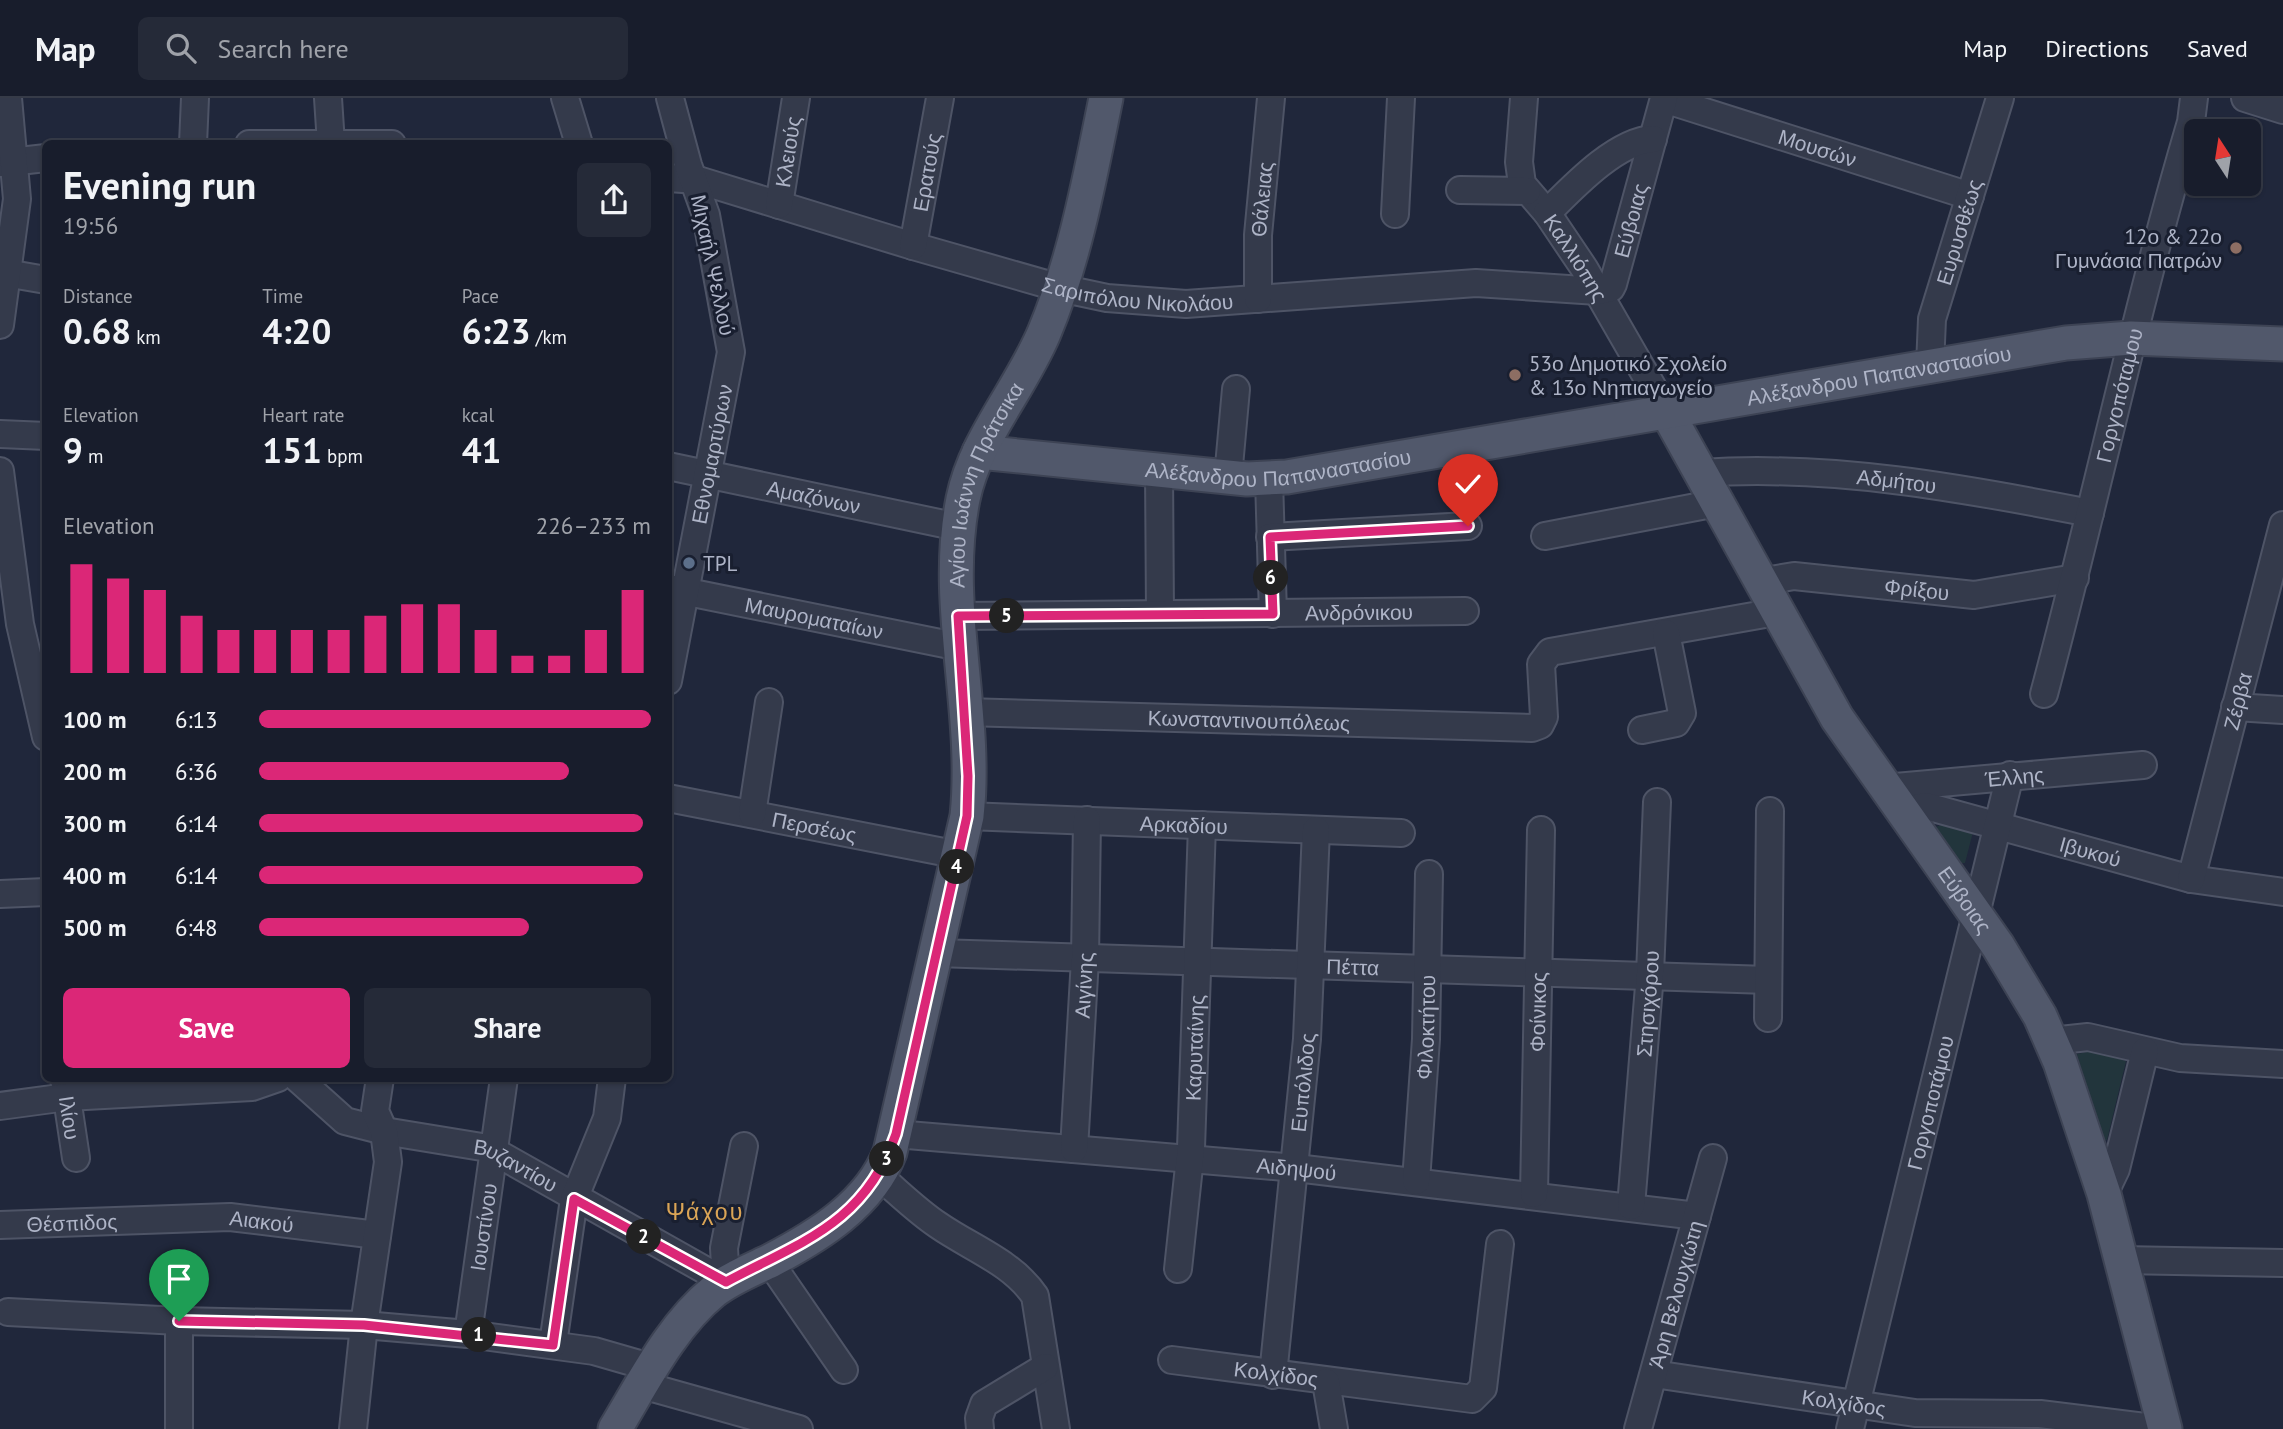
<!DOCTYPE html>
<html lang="en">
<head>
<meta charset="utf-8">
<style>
	body { margin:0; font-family:"PT Sans",sans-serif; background:#252a38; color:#f1f3f6; height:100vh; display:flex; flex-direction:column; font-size:26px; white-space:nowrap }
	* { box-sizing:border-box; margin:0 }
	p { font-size:23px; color:#9fa2a9 }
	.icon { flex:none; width:38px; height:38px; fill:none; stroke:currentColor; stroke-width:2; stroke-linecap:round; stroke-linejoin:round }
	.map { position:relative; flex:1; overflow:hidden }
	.side { position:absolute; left:42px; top:42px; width:630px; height:942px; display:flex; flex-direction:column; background:#181d2c; border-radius:10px; box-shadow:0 2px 5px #0004,0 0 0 2px #363b48 }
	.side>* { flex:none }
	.needle { width:46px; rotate:348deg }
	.fabs { position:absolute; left:2184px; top:21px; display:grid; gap:14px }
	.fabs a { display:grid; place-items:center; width:77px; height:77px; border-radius:10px; background:#181d2c; box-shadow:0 2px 5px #0004,0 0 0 2px #363b48; font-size:35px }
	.pin { position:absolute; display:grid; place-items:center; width:60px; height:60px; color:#fff; margin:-72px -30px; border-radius:50% 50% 50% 0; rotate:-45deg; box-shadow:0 0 7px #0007 }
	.pin .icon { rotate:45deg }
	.km { position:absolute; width:35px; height:35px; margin:-18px; border-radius:50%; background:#222; color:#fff; font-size:19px; line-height:35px; text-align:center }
	.round { display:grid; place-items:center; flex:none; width:74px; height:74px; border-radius:10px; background:#252a38 }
	.headline { display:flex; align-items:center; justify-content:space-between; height:119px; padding:0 21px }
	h1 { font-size:38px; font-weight:800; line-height:52px }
	.figures { display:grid; grid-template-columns:repeat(3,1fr); gap:10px; height:119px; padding:7px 21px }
	.figures div { display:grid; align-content:center }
	.figures b { font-size:35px; font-weight:800 }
	.figures small { font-size:19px; font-weight:400 }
	.figures p { font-size:19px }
	.chart { height:196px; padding:14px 21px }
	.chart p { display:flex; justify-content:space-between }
	.chart svg { width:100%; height:126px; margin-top:7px; stroke:#db2777; stroke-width:6 }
	.action { display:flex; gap:14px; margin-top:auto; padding:14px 21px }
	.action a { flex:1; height:80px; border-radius:10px; background:#db2777; color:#fff; font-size:28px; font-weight:800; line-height:80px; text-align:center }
	.action a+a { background:#252a38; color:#f1f3f6 }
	ul { padding:0 21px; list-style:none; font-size:23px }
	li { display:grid; grid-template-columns:112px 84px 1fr; align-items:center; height:52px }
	li i { height:18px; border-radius:9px; background:#db2777 }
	header { display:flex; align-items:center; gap:42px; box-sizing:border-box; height:98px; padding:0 35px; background:#181d2c; border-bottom:2px solid #363b48 }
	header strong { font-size:33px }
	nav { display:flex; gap:38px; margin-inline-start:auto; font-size:24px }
	.search { width:490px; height:63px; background:#252a38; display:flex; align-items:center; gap:18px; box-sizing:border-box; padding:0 24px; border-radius:10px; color:#9fa2a9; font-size:26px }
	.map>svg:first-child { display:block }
	.green { fill:#22353c }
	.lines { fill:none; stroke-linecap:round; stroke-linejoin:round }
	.minor-casing { stroke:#4e5466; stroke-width:30 }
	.major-casing { stroke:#3d4354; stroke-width:37 }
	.minor { stroke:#343a4b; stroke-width:26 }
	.major { stroke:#51586b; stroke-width:33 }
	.route-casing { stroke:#fff; stroke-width:14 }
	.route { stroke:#db2777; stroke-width:9 }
	.education-dot { fill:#8d6e63; stroke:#191f30; stroke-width:2.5 }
	.service-dot { fill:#5c6f8a; stroke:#191f30; stroke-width:2.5 }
	.labels { text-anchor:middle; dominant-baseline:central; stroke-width:6; stroke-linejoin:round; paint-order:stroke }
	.street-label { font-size:21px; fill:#aeb4c7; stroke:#191f30 }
	.poi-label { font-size:21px; fill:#aeb4c7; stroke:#191f30; text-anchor:start }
	.neighbourhood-label { font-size:23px; letter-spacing:2px; fill:#dba556; stroke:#191f30 }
</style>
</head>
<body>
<header>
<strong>Map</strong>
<div class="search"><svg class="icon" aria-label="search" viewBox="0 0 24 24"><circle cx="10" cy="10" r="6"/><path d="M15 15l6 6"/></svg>Search here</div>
<nav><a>Map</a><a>Directions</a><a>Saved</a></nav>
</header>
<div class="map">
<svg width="2283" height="1331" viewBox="0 0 2283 1331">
	<rect width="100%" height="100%" fill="#20273b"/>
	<path class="green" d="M1945,726L1973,734L1965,765H1958L1932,730Z
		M2092,953L2126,963L2107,1042H2101L2077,956Z"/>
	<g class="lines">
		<defs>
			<g id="minor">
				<path d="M328,0L331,46"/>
				<path d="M565,0L579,46"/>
				<path id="s1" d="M1524,0L1519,64L1522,86L1547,115L1584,170L1668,316"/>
				<path d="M2245,0L2283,12"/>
				<path id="s2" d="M1664,1L1970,98"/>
				<path d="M193,46L195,0"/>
				<path d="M249,46H392"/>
				<path d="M0,65L46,60"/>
				<path id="s3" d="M668,80L698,82L913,148L1060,190L1107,200L1186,206L1476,185L1598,193L1611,190L1613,186L1664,0"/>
				<path d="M1460,92L1527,93"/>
				<path id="s4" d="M779,107L796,0"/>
				<path d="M1547,115C1573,89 1616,43 1653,41"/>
				<path d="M1395,116L1401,0"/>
				<path id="s5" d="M913,148L940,0"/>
				<path d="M0,174L46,182"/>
				<path id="s6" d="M1258,201V137L1271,0"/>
				<path d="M0,227L17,101L8,0"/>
				<path id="s7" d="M1930,268L1932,221L2000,0"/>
				<path d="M0,336L46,338"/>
				<path id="s8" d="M668,368L958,429"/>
				<path d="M1159,371L1160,516"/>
				<path d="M0,373L20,526L46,639"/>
				<path id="s9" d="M1701,375C1830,366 1963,390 2090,415"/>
				<path d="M1228,379L1236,291"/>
				<path d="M1269,381L1273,516"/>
				<path d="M1545,438L1717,405"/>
				<path d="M1270,439L1468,428"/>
				<path id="s10" d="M1759,484L1794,478L1974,497L2075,480"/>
				<path id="s11" d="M668,490L960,549"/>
				<path id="s12" d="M958,518L1465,513"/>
				<path id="s13" d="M668,583L731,254L706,117L688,67L670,0"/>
				<path id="s14" d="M2044,596C2095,406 2135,213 2191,24L2194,0"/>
				<path d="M2235,609L2283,612"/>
				<path id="s15" d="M965,614L1532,630L1540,627L1544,619L1541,566L1550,554L1776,514"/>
				<path d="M1642,632L1676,625L1682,615L1666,535"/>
				<path id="s16" d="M1884,690L2143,667"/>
				<path id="s17" d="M668,700L959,757"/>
				<path id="s18" d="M1901,713L1926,708L2191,781L2283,794"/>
				<path d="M752,716L769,604"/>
				<path id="s19" d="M967,718L1401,735"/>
				<path id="s20" d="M2191,781L2283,427"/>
				<path d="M0,796L46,794"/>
				<path id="s21" d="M937,855L1768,882"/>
				<path d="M1768,920L1770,713"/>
				<path d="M2051,943L2088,939L2180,960L2283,966"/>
				<path id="s22" d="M64,980L76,1060"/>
				<path id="s23" d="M297,980L345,1023L384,1033L488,1050L726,1184"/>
				<path d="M0,1008L67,999L252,989L278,980"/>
				<path id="s24" d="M896,1036L1296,1070L1697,1118"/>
				<path id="s25" d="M1074,1051L1085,861L1087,722"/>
				<path d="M879,1078C898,1094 917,1113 938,1127C971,1150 1012,1164 1035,1198L1056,1331"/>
				<path id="s26" d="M1416,1083L1426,941L1429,776"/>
				<path id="s27" d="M1534,1096L1541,732"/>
				<path d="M2104,1096L2116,1071L2145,953"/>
				<path id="s28" d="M1631,1108L1650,876L1657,704"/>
				<path id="s29" d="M0,1127L230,1119L377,1137"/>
				<path d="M2121,1162L2283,1165"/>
				<path d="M769,1163L844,1272"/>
				<path id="s30" d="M1178,1171L1191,1050L1202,727"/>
				<path d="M726,1184L724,1150L744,1048"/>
				<path d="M8,1214L179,1223L364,1227L468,1236L594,1253L653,1270"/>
				<path id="s31" d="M468,1236L504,980"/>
				<path d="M553,1246L574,1101L607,1020L612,980"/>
				<path id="s32" d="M1172,1262L1472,1301L1483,1290L1500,1146"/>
				<path id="s33" d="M1654,1276L1915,1315L2040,1316L2161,1331"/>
				<path id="s34" d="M1273,1277L1307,941L1316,732"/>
				<path d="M1326,1284L1334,1331"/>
				<path d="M642,1287L799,1331"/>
				<path d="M179,1331V1223"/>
				<path d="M353,1331L364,1227L388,1064L384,1033L375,1013L380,980"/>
				<path d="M980,1331L979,1320L984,1306L1045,1269"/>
				<path id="s35" d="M1638,1331L1713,1060"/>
				<path id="s36" d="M1850,1331L2010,677"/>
			</g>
			<g id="major">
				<path id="s37" d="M1668,316L1837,620L1998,848L2040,918L2060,964L2104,1096L2165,1331"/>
				<path id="s38" d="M979,354L1247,381L1287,379L2066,245L2131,240L2283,246"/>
				<path id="s39" d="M615,1331C643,1285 671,1228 714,1193C731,1180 751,1172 770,1163C818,1138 870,1106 890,1054L967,718C978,613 942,506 963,401C975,341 1020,292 1044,235C1075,161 1090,79 1106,0"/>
			</g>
		</defs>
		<use href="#minor" class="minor-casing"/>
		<use href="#major" class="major-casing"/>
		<use href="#minor" class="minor"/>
		<use href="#major" class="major"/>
	</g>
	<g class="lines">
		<defs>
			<path id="route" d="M179,1223L364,1227L553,1247L574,1101L726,1184C803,1143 865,1125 896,1036L967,718L968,678L958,518L1273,516L1270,439L1468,428"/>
		</defs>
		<use href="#route" class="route-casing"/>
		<use href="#route" class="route"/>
	</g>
	<g class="education-dot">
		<circle cx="2236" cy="150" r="7"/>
		<circle cx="1515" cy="277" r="7"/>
	</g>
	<circle class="service-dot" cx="689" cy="465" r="7"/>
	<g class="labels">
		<g class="street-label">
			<text stroke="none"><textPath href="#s2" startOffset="161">Μουσών</textPath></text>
			<text stroke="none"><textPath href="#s4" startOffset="54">Κλειούς</textPath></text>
			<text stroke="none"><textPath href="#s5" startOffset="75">Ερατούς</textPath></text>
			<text stroke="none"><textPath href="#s6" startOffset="100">Θάλειας</textPath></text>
			<text stroke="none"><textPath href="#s3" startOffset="1032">Εύβοιας</textPath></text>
			<text stroke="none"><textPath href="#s7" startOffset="138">Ευρυσθέως</textPath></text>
			<text stroke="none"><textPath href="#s1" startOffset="178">Καλλιόπης</textPath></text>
			<text transform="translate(713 167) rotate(78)">Μιχαήλ Ψελλού</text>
			<text stroke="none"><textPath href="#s3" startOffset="486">Σαριπόλου Νικολάου</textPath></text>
			<text stroke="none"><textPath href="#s38" startOffset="910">Αλέξανδρου Παπαναστασίου</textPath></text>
			<text stroke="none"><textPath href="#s14" startOffset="308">Γοργοπόταμου</textPath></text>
			<text stroke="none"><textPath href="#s13" startOffset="231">Εθνομαρτύρων</textPath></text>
			<text stroke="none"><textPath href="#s38" startOffset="301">Αλέξανδρου Παπαναστασίου</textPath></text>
			<text stroke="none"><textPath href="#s9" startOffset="196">Αδμήτου</textPath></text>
			<text stroke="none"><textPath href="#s39" startOffset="1082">Αγίου Ιωάννη Πράτσικα</textPath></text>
			<text stroke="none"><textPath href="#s8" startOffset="149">Αμαζόνων</textPath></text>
			<text stroke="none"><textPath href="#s10" startOffset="159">Φρίξου</textPath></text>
			<text stroke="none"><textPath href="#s12" startOffset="401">Ανδρόνικου</textPath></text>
			<text stroke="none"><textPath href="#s11" startOffset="149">Μαυροματαίων</textPath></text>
			<text stroke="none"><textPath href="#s20" startOffset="184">Ζέρβα</textPath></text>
			<text stroke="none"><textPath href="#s15" startOffset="284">Κωνσταντινουπόλεως</textPath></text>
			<text stroke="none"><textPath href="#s16" startOffset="131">Έλλης</textPath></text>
			<text stroke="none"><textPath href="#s19" startOffset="217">Αρκαδίου</textPath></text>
			<text stroke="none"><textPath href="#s17" startOffset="149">Περσέως</textPath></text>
			<text stroke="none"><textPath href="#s18" startOffset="196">Ιβυκού</textPath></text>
			<text stroke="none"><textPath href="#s37" startOffset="570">Εύβοιας</textPath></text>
			<text stroke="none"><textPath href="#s21" startOffset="416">Πέττα</textPath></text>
			<text stroke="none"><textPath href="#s25" startOffset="164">Αιγίνης</textPath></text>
			<text stroke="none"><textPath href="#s28" startOffset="203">Στησιχόρου</textPath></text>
			<text stroke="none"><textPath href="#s27" startOffset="182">Φοίνικος</textPath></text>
			<text stroke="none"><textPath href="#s26" startOffset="154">Φιλοκτήτου</textPath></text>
			<text stroke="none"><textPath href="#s30" startOffset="222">Καρυταίνης</textPath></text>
			<text stroke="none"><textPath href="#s34" startOffset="294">Ευπόλιδος</textPath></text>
			<text stroke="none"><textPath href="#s36" startOffset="336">Γοργοποτάμου</textPath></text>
			<text stroke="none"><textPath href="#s22" startOffset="40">Ιλίου</textPath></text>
			<text stroke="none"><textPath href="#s23" startOffset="242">Βυζαντίου</textPath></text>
			<text stroke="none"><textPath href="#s24" startOffset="402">Αιδηψού</textPath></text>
			<text stroke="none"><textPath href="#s29" startOffset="262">Αιακού</textPath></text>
			<text stroke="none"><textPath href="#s29" startOffset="72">Θέσπιδος</textPath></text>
			<text stroke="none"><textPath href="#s31" startOffset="108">Ιουστίνου</textPath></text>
			<text stroke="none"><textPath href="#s35" startOffset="140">Άρη Βελουχιώτη</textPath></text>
			<text stroke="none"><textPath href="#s32" startOffset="105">Κολχίδος</textPath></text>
			<text stroke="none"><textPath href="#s33" startOffset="192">Κολχίδος</textPath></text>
		</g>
		<g class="poi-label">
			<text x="2222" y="138" text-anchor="end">12ο &amp; 22ο<tspan x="2222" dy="24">Γυμνάσια Πατρών</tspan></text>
			<text x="1529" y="265">53ο Δημοτικό Σχολείο<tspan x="1529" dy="24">&amp; 13ο Νηπιαγωγείο</tspan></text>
			<text x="703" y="465">TPL</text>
		</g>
		<g class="neighbourhood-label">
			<text x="705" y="1113">Ψάχου</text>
		</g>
	</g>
</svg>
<div class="fabs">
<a><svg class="needle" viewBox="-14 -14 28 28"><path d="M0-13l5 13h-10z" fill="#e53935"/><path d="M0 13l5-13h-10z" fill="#9fa2a9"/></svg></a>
</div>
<div class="pin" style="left:179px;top:1223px;background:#1e9e55"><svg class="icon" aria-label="arrive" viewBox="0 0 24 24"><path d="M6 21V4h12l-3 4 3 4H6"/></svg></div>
<div class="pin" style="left:1468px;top:428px;background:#d93025"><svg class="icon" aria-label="check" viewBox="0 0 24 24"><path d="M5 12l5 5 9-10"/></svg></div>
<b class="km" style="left:479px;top:1237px">1</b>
<b class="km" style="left:644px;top:1139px">2</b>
<b class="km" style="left:887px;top:1061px">3</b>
<b class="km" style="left:957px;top:769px">4</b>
<b class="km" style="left:1007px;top:518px">5</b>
<b class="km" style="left:1271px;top:480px">6</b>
<section class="side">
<div class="headline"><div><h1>Evening run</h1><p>19:56</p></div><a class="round"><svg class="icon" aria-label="share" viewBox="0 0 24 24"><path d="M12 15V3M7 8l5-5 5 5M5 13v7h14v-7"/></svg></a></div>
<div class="figures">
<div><p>Distance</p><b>0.68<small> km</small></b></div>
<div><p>Time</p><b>4:20</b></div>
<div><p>Pace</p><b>6:23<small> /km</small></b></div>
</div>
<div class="figures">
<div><p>Elevation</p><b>9<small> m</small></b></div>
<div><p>Heart rate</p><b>151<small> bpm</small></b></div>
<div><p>kcal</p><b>41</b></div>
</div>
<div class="chart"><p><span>Elevation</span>226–233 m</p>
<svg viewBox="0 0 160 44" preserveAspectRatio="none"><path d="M5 44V6M15 44V11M25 44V15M35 44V24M45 44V29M55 44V29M65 44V29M75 44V29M85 44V24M95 44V20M105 44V20M115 44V29M125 44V38M135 44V38M145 44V29M155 44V15"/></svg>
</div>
<ul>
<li><b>100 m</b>6:13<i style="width:100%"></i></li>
<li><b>200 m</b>6:36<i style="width:79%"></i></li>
<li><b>300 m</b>6:14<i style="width:98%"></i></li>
<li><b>400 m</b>6:14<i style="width:98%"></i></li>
<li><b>500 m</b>6:48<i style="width:69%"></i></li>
</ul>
<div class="action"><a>Save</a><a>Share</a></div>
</section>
</div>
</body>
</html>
